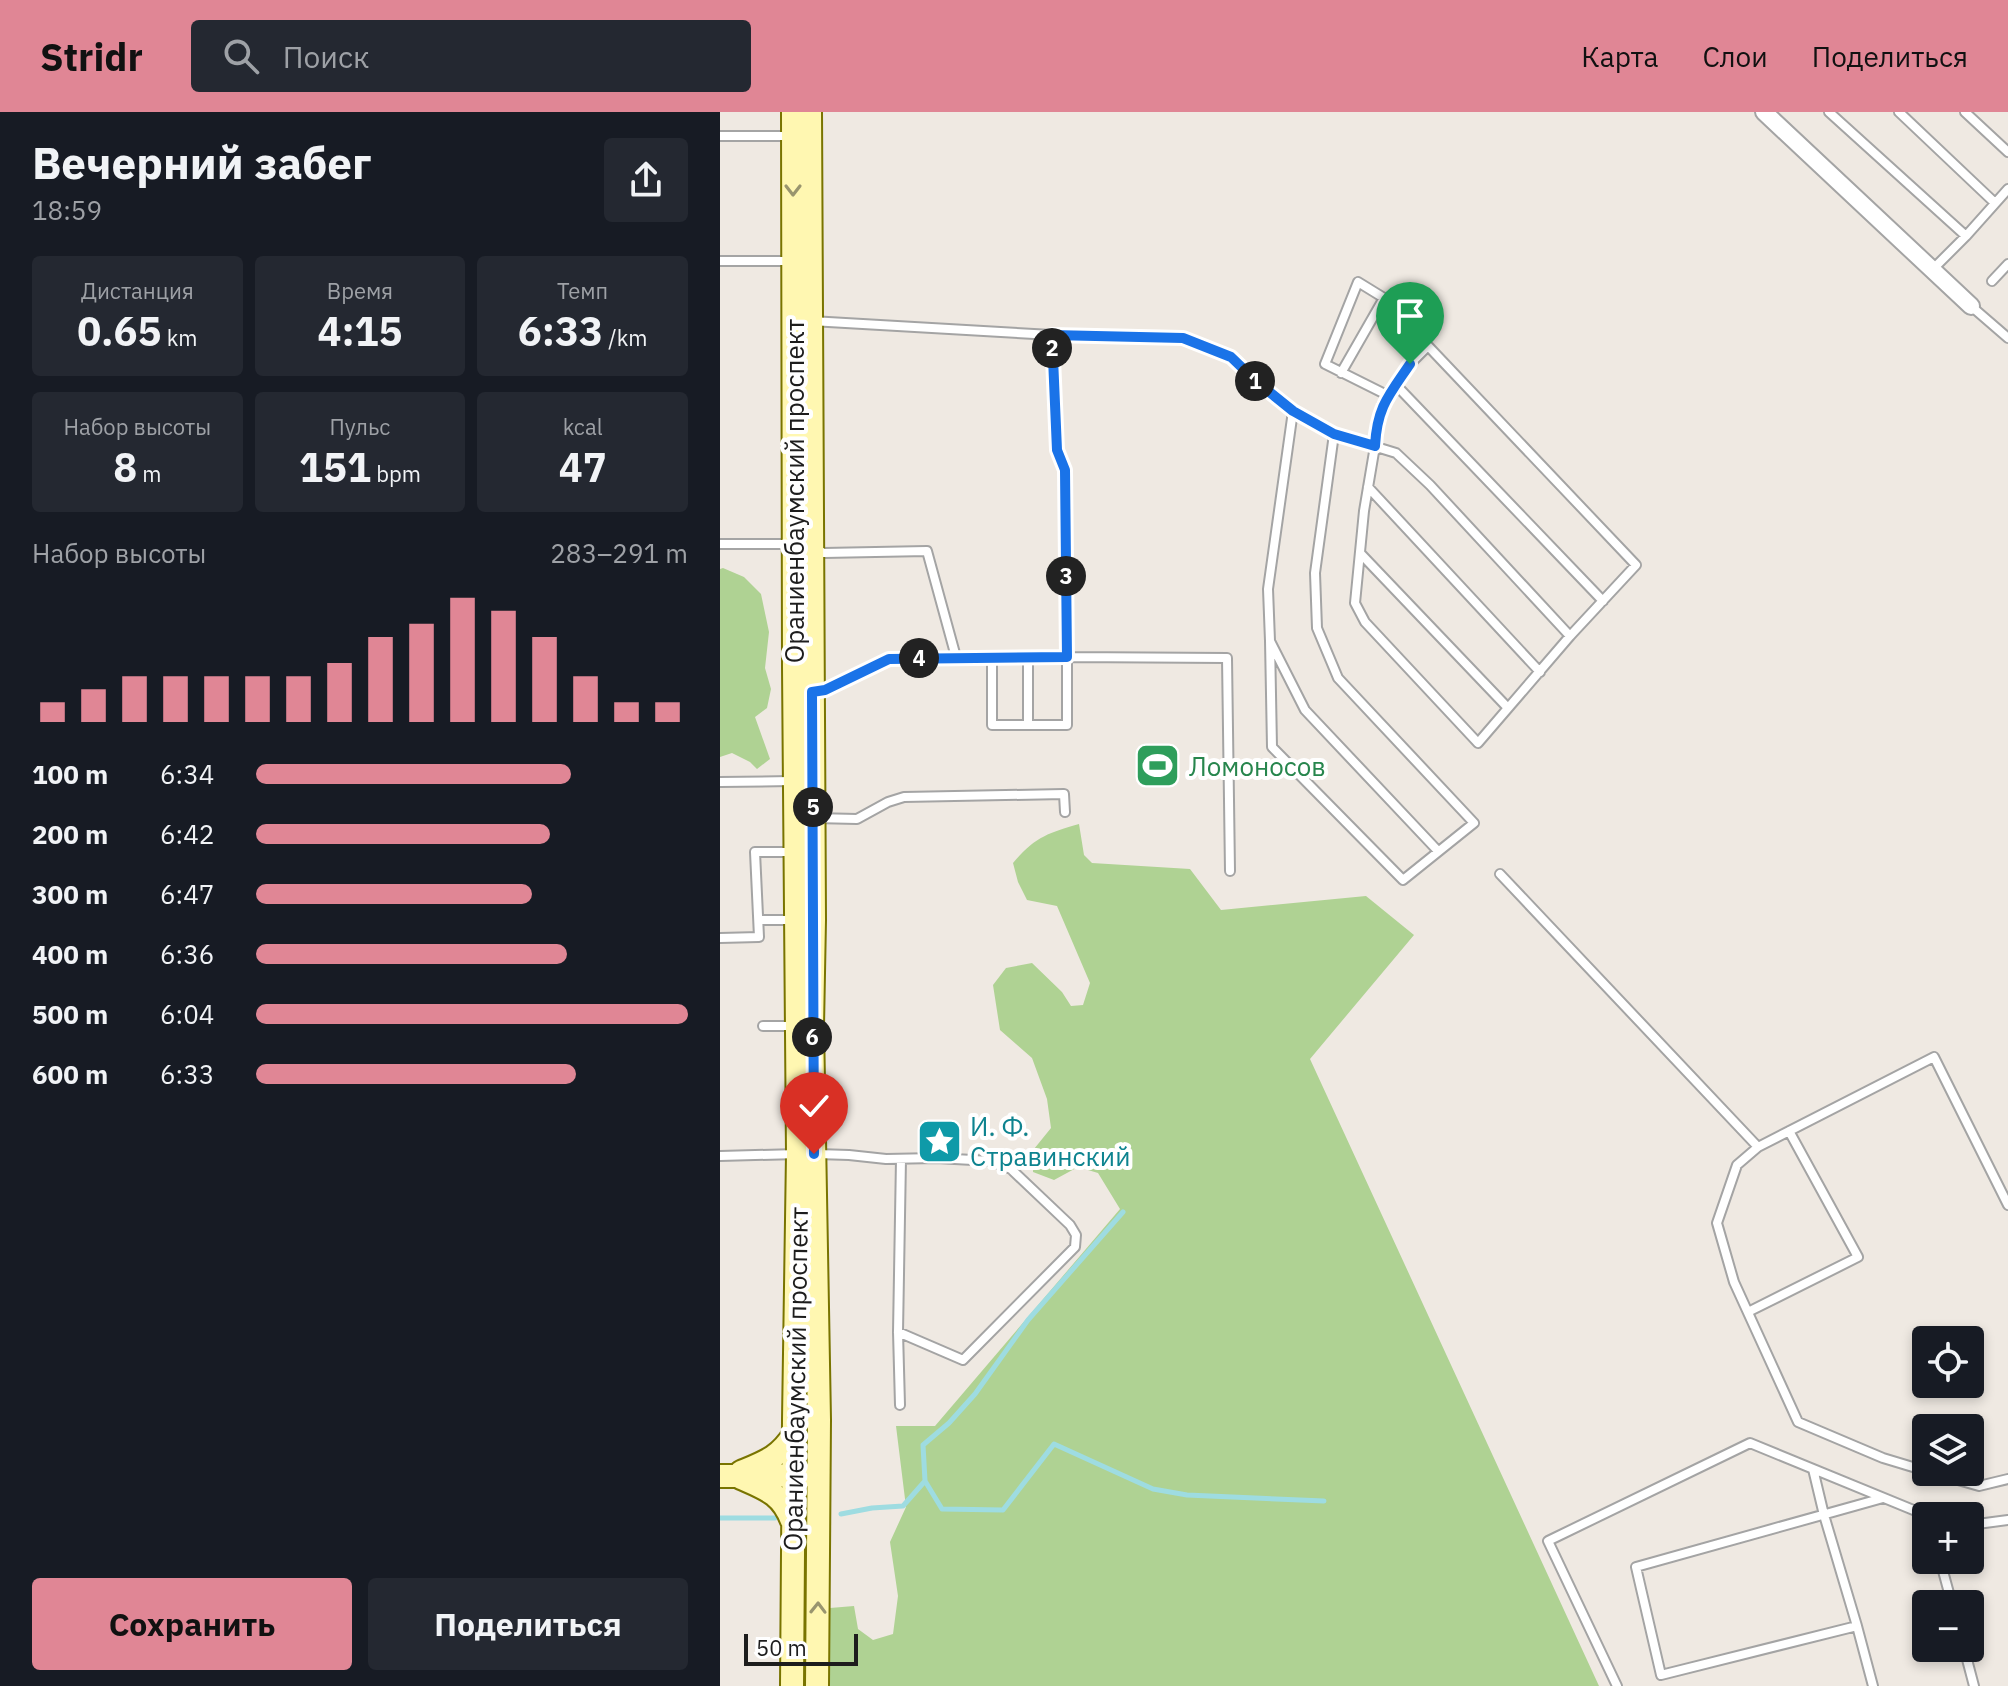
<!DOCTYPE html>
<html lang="ru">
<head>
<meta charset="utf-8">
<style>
	body { margin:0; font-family:"IBM Plex Sans",sans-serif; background:#242831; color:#f1f3f6; height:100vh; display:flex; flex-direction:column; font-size:30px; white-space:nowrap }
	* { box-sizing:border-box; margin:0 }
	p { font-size:26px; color:#9ea1a6 }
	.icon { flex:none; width:44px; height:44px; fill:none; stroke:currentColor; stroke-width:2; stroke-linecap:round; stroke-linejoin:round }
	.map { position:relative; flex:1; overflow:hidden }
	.drawer { display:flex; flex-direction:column; background:#171b24; width:720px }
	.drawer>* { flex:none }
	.buttons { position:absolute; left:1192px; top:1214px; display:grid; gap:16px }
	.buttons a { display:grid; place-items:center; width:72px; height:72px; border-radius:8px; background:#171b24; box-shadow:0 4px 12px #0003; font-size:40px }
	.scale { position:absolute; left:24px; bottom:20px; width:114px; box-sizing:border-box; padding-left:8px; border:4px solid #1d1d1d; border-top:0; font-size:22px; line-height:28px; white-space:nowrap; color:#1d1d1d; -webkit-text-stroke:6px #fff; paint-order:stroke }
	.pin { position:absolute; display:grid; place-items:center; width:68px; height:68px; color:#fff; margin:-82px -34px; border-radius:50% 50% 50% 0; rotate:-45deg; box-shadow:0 0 8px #0007 }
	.pin .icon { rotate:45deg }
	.km { position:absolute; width:40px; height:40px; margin:-20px; border-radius:50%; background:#222; color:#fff; font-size:22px; line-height:40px; text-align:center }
	.round { display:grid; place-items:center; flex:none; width:84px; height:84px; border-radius:8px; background:#242831 }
	.summary { display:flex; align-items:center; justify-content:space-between; height:136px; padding:0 32px }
	h1 { font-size:44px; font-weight:800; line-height:60px }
	.metrics { display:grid; grid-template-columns:repeat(3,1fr); gap:12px; height:136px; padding:8px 32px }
	.metrics div { display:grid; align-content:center; border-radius:8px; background:#242831; text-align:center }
	.metrics b { font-size:40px; font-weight:800 }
	.metrics small { font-size:22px; font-weight:400 }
	.metrics p { font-size:22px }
	.chart { height:224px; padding:16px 32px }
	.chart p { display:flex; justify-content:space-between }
	.chart svg { width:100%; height:144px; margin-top:8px; stroke:#e08695; stroke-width:6 }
	.action { display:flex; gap:16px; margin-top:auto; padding:16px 32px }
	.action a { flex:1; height:92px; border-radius:8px; background:#e08695; color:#111; font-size:32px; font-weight:800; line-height:92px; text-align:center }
	.action a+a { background:#242831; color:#f1f3f6 }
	ul { padding:0 32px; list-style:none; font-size:26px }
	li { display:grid; grid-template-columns:128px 96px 1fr; align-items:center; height:60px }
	li i { height:20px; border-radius:10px; background:#e08695 }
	header { display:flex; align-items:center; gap:48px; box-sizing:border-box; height:112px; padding:0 40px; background:#e08695; color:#111 }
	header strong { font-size:38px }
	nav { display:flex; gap:44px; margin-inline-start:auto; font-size:28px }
	.search { width:560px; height:72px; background:#242831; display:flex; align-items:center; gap:20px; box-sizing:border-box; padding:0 28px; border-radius:8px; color:#9ea1a6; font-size:30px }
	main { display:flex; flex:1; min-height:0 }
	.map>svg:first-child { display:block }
	.forest { fill:#afd293 }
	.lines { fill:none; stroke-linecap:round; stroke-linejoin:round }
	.stream { stroke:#9edce1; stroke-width:5 }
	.service-casing { stroke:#a4a4a4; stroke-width:12 }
	.minor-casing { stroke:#a4a4a4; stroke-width:20 }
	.secondary-casing { stroke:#797400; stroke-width:26 }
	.service { stroke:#fff; stroke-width:8 }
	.minor { stroke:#fff; stroke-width:16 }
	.secondary { stroke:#fff7b1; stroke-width:22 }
	.oneway { stroke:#99956e }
	.route-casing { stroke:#fff; stroke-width:16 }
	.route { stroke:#1a73e8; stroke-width:10 }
	.labels { text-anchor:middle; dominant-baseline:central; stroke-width:8; stroke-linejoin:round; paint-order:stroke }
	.street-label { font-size:26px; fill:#1d1d1d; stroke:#fff }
	.leisure-label { font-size:26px; fill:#27864d; stroke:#fff; text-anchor:start }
	.culture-label { font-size:26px; fill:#0d838f; stroke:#fff; text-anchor:start }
</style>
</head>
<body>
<header>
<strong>Stridr</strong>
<div class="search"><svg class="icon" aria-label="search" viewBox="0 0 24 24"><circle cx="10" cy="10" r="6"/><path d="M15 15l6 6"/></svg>Поиск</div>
<nav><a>Карта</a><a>Слои</a><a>Поделиться</a></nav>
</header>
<main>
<section class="drawer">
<div class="summary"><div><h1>Вечерний забег</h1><p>18:59</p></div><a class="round"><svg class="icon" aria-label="share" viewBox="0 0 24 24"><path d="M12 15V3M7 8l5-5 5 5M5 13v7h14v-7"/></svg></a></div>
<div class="metrics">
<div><p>Дистанция</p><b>0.65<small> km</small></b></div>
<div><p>Время</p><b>4:15</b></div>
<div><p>Темп</p><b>6:33<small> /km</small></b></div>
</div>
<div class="metrics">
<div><p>Набор высоты</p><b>8<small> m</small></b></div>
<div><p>Пульс</p><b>151<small> bpm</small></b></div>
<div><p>kcal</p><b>47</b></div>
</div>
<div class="chart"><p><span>Набор высоты</span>283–291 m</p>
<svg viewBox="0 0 160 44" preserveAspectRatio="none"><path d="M5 44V38M15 44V34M25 44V30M35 44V30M45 44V30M55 44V30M65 44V30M75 44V26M85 44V18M95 44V14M105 44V6M115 44V10M125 44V18M135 44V30M145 44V38M155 44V38"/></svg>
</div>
<ul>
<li><b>100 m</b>6:34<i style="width:73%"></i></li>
<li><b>200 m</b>6:42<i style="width:68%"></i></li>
<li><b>300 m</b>6:47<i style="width:64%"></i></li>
<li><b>400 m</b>6:36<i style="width:72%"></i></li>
<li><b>500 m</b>6:04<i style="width:100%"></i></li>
<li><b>600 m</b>6:33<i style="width:74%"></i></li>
</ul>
<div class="action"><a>Сохранить</a><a>Поделиться</a></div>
</section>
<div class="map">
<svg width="1288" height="1574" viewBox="0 0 1288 1574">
	<rect width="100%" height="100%" fill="#efe9e2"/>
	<path class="forest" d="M3,456L24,465L41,482L49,520L45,556L51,577L47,596L35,605L50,647L37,657L30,650L12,641L0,645V457Z
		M359,712L364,743L372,751L470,757L501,798L646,784L694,823L590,947L879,1574H106L104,1507L110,1496L134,1494L138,1517L153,1528L173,1522L178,1484L170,1430L186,1395L176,1314H215L400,1097L378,1061L358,1055L334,1068L313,1060L314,1037L331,1016L327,987L312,946L280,918L273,873L286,856L312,851L342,880L351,894L363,893L370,871L337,794L307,788L298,770L293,751C315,725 328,721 359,712Z"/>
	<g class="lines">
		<path class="stream" d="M403,1100L308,1208L255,1282L229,1311L203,1333L205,1369L222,1397L283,1398L334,1332L433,1377L467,1383L604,1389
			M121,1402L152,1396L183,1394L205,1369
			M0,1406H55"/>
		<defs>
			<path id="service" d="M1109,0L1246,124
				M1179,0L1275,91
				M1245,0L1288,40
				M0,24H71
				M0,149H73
				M1212,158L1246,124L1288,77
				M1272,169L1288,152
				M1251,194L1288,226
				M91,209L332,223L463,226L511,245L537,270L573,299L614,322L676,341L710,373L850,524
				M708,234L916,453L850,524L758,631L645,510L635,491L644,399L655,334L656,315L662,293L690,252Z
				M621,261L664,186L638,170L605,252L669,284
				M676,273L883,489
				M573,299L548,477L550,529L585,598L718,739
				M648,375L820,560
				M0,432H71
				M95,436L104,441L207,439L236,545H347L345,358L337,338L332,223
				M640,441L788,596
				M550,529L552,635L683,768L754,711L618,566L597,516L595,461L614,322
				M272,545V613H347V545L507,546L510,759
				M97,579L105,578L169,547L236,545
				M308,613V545
				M0,670L71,669
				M94,706L137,707L168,690L184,685L344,682L345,700
				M780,762L1038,1035
				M39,808H76
				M0,826L39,825L35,740H72
				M43,914H74
				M97,1042L129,1043L166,1047L216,1046L271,1049L291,1057L350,1113L356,1123L355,1135L243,1248L178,1220
				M0,1044L78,1042
				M1028,1200L1138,1145L1069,1019
				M180,1293L178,1220L181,1047
				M1093,1357L1104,1403L1137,1514L941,1563L916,1455L1163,1386
				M1206,1359L1163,1346L1078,1310L1014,1170L997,1111L1017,1053L1038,1035L1214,945L1288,1093
				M1210,1360L1259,1374L1288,1367
				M1250,1413L1288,1408
				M1220,1448L1232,1492
				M1137,1514L1153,1574
				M1244,1536L1254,1574
				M897,1574L828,1429L1030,1331L1208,1404"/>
			<path id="minor" d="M1044,0L1251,194"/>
			<path id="secondary" d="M90,0L94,808L92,914L99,1308L97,1574
				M21,1360C45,1350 60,1345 74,1322
				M0,1364L90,1363
				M21,1366C46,1377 62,1382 72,1409
				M72,1574L74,1308L78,1042L74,555L73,0"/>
		</defs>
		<use href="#service" class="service-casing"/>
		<use href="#minor" class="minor-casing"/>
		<use href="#secondary" class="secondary-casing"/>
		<use href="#service" class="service"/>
		<use href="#minor" class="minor"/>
		<use href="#secondary" class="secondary"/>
	</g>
	<defs><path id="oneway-chevron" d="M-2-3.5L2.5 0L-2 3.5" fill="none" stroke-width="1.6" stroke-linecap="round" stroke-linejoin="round" transform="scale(2)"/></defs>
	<g class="oneway">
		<use href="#oneway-chevron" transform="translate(73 78) rotate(90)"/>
		<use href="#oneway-chevron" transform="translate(98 1496) rotate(-89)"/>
	</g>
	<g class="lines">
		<defs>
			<path id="route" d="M94,1042L92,580L105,578L169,547L347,545L345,358L337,338L332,223L463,226L511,245L537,270L573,299L614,322L655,334C657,295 669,283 690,252"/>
		</defs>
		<use href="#route" class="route-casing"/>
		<use href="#route" class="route"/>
	</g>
	<defs>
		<symbol id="stadium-square" viewBox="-11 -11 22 22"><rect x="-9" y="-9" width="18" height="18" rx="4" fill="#2e9e5b" stroke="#fff"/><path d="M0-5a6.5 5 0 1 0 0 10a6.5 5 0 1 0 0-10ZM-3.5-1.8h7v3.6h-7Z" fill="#fff"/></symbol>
		<symbol id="sight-square" viewBox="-11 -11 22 22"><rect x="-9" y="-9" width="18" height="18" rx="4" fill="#0f9aa8" stroke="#fff"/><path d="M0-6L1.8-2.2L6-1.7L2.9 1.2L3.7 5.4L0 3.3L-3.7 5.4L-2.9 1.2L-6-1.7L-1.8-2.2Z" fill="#fff"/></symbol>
	</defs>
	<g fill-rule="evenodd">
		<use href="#stadium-square" x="412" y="628" width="51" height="51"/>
		<use href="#sight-square" x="194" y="1004" width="51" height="51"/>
	</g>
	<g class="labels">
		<g class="street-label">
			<text transform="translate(74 379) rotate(-90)">Ораниенбаумский проспект</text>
			<text transform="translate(75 1267) rotate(-89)">Ораниенбаумский проспект</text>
		</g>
		<g class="leisure-label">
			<text x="469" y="654">Ломоносов</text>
		</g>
		<g class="culture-label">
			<text x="250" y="1014">И. Ф.<tspan x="250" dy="30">Стравинский</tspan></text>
		</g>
	</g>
</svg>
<div class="buttons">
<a><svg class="icon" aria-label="locate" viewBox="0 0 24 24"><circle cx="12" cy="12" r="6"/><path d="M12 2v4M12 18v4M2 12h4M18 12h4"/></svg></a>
<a><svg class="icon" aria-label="layers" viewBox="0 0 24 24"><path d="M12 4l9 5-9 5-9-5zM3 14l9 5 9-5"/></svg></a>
<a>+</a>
<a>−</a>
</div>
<div class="scale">50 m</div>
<div class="pin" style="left:690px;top:252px;background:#1e9e55"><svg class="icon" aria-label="arrive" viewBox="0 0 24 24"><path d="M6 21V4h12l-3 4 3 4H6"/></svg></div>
<div class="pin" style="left:94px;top:1042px;background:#d93025"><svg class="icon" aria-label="check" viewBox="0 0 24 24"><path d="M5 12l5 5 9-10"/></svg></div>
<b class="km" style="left:535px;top:269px">1</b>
<b class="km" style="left:332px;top:236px">2</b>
<b class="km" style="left:346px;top:464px">3</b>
<b class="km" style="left:199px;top:546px">4</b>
<b class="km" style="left:93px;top:695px">5</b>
<b class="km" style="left:92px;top:925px">6</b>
</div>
</main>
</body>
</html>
